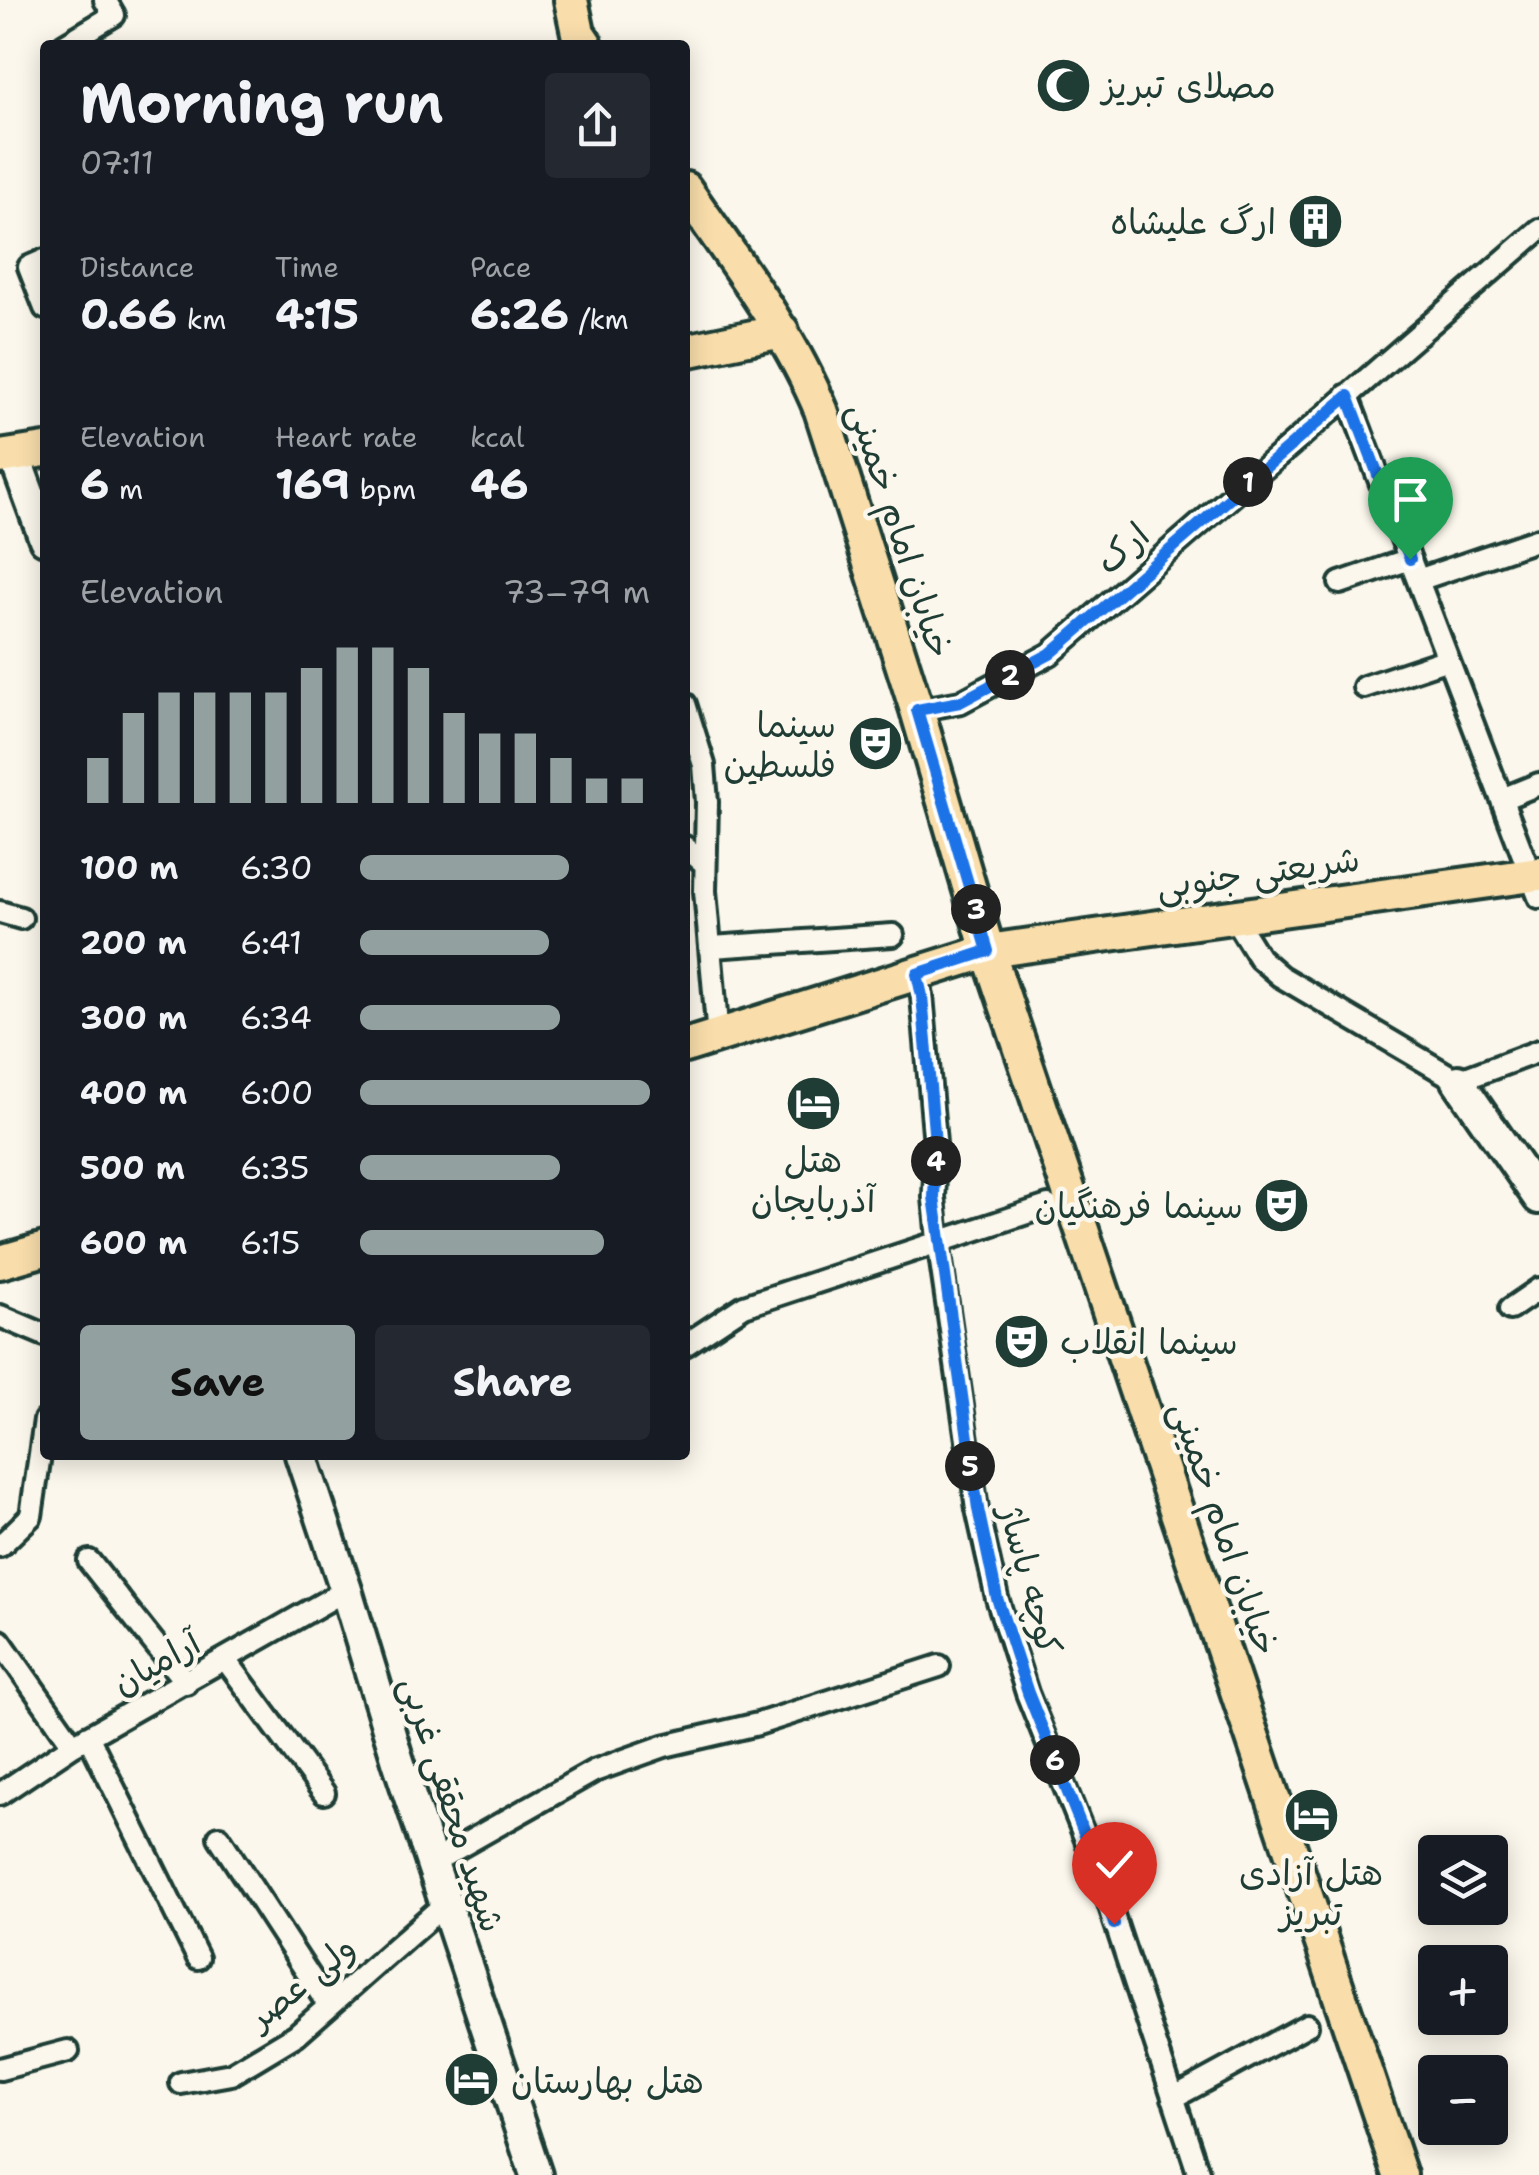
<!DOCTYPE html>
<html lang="en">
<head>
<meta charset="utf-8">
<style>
	body { margin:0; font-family:"Shantell Sans","Playpen Sans Arabic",sans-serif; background:#242831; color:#f1f3f6; height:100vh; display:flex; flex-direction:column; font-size:38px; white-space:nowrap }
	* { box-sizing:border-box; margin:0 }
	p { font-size:32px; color:#9ea1a6 }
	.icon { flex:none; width:55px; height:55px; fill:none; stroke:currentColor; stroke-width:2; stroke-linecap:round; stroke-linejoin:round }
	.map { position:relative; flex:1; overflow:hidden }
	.details { position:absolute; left:40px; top:40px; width:650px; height:1420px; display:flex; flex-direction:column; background:#171b24; border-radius:10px; box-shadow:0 5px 25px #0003 }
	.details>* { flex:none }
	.controls { position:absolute; left:1418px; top:1835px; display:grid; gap:20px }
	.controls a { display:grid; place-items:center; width:90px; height:90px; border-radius:10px; background:#171b24; box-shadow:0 5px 25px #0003; font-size:50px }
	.pin { position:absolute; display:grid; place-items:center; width:85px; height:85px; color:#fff; margin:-102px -42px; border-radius:50% 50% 50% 0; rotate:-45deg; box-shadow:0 0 10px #0007 }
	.pin .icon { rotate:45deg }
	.km { position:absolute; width:50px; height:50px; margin:-25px; border-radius:50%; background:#222; color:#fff; font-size:28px; line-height:50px; text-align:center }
	.round { display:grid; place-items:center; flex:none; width:105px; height:105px; border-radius:10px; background:#242831 }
	.headline { display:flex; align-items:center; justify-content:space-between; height:170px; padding:0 40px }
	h1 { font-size:55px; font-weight:700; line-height:75px }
	.stats { display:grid; grid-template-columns:repeat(3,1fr); gap:15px; height:170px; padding:10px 40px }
	.stats div { display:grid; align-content:center }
	.stats b { font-size:42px; font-weight:700 }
	.stats small { font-size:28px; font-weight:400 }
	.stats p { font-size:28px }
	.chart { height:280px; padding:20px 40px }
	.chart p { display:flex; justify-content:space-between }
	.chart svg { width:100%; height:180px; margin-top:10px; stroke:#92a19f; stroke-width:6 }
	.button { display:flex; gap:20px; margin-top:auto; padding:20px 40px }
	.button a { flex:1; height:115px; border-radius:10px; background:#92a19f; color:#111; font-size:40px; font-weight:700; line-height:115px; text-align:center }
	.button a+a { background:#242831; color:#f1f3f6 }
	ul { padding:0 40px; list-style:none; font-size:32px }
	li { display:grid; grid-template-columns:160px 120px 1fr; align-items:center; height:75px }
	li i { height:25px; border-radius:12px; background:#92a19f }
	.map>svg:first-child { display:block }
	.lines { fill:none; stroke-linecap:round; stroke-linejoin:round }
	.street-casing { stroke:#1f3d34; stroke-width:28 }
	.secondary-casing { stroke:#1f3d34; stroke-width:38 }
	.primary-casing { stroke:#1f3d34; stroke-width:40 }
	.street { stroke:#fbf7ec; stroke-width:20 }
	.secondary { stroke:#fbf7ec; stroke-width:30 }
	.primary { stroke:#f9deab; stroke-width:32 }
	.route-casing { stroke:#fff; stroke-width:20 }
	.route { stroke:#1a73e8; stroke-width:12 }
	.labels { text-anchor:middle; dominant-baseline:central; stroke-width:9; stroke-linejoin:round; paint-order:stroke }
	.poi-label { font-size:35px; fill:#1f3d34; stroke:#fbf7ec; text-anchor:start }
	.street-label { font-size:35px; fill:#1f3d34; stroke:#fbf7ec }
</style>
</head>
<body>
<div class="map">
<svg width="1539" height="2175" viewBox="0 0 1539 2175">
	<rect width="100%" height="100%" fill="#fbf7ec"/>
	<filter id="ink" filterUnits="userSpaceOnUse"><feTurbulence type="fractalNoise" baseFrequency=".01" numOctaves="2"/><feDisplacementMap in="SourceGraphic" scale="20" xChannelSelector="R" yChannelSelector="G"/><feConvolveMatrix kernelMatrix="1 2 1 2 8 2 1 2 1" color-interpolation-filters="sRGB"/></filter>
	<g filter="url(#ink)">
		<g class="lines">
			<defs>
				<path id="street" d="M64,45L114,15L105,0
					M45,260L29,267L45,308
					M1347,395L1539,897
					M1418,580L1539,539
					M1340,583L1410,559
					M1364,687L1448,659
					M685,704L704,765L707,802L705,891L718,1037
					M917,710L961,702L1050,654L1539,230
					M1502,799L1539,784
					M685,847L705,864
					M0,912L21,918
					M1233,916L1259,958L1280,976L1458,1081L1539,1051
					M712,947L893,935
					M917,974L922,996L936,1155L934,1197L938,1241L977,1509L997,1598L1027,1693L1097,1867L1199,2175
					M1510,1309L1539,1289
					M0,1316L45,1335
					M685,1345L744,1306L1048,1206
					M0,1546L31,1516L45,1420
					M89,1561L186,1683
					M0,1641L73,1745
					M226,1660L324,1793
					M88,1736L198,1958
					M0,1794L73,1745L346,1590
					M219,1837L329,2006
					M433,1862L594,1771L664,1746L758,1724L939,1666
					M0,2069L68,2051
					M181,2083L231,2074L296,2035L446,1903
					M1173,2098L1307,2025"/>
				<path id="secondary" d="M14,455L45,539
					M1458,1081L1539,1198
					M301,1455L346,1590L398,1761L536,2175"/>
				<path id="primary" d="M571,0L578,33L586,45
					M685,189C734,261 788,330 821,410L917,710L988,951L1400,2175
					M685,351L782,331
					M0,457L45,450
					M685,1046L988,951L1539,874
					M0,1262L45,1249"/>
			</defs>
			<use href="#street" class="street-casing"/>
			<use href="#secondary" class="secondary-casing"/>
			<use href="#primary" class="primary-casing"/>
			<use href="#street" class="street"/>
			<use href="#secondary" class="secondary"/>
			<use href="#primary" class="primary"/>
		</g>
	</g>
	<g class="lines" filter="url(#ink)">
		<defs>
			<path id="route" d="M1114,1924L1098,1868L1028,1693L997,1598L978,1509L934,1197L936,1154L922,996L917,974L988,951L917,710L960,702L1050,654L1348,396L1410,559"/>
		</defs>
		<use href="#route" class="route-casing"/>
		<use href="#route" class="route"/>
	</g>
	<defs>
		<symbol id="mosque-disc" viewBox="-11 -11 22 22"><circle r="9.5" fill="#1f3d34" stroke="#fbf7ec"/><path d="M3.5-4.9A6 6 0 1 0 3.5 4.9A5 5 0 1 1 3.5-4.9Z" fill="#fff"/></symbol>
		<symbol id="building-disc" viewBox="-11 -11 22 22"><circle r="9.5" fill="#1f3d34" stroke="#fbf7ec"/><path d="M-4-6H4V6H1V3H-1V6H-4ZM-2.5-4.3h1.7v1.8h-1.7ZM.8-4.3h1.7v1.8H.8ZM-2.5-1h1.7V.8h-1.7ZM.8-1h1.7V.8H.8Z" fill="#fff"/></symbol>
		<symbol id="theatre-disc" viewBox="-11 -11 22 22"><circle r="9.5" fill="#1f3d34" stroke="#fbf7ec"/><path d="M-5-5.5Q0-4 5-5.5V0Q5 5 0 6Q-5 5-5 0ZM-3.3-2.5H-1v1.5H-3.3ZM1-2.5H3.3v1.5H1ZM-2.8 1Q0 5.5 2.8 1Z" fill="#fff"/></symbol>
		<symbol id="hotel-disc" viewBox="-11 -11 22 22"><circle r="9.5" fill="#1f3d34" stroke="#fbf7ec"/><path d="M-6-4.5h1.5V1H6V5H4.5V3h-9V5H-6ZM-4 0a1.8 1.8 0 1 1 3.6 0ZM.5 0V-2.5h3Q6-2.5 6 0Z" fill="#fff"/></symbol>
	</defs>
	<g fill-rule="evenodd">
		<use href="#mosque-disc" x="1032" y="54" width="63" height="63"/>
		<use href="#building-disc" x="1284" y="190" width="63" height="63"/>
		<use href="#theatre-disc" x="844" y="712" width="63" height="63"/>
		<use href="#hotel-disc" x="782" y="1072" width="63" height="63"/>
		<use href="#theatre-disc" x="1250" y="1174" width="63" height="63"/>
		<use href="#theatre-disc" x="990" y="1310" width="63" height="63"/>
		<use href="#hotel-disc" x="1280" y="1784" width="63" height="63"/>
		<use href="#hotel-disc" x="440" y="2048" width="63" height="63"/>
	</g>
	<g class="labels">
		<g class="poi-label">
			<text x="1102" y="85">مصلای تبریز</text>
			<text x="1276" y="221" text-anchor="end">ارگ علیشاه</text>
			<text x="836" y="724" text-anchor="end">سینما<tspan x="836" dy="40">فلسطین</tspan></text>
			<text x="813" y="1159" text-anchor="middle">هتل<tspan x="813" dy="40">آذربایجان</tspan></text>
			<text x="1243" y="1205" text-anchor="end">سینما فرهنگیان</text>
			<text x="1060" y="1341">سینما انقلاب</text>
			<text x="1311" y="1872" text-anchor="middle">هتل آزادی<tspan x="1311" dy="40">تبریز</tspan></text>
			<text x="511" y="2080">هتل بهارستان</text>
		</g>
		<g class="street-label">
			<text transform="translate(901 530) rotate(72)">خیابان امام خمینی</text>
			<text transform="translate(1122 548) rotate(-41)">ارک</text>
			<text transform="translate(1258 872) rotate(-8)">شریعتی جنوبی</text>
			<text transform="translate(1225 1528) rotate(71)">خیابان امام خمینی</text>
			<text transform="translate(1031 1580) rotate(75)">کوچه پاساژ</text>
			<text transform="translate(156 1662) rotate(-29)">آرامیان</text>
			<text transform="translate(453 1804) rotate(72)">شهید محققی غربی</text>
			<text transform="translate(301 1982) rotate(-39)">ولی عصر</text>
		</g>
	</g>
</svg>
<div class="controls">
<a><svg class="icon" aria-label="layers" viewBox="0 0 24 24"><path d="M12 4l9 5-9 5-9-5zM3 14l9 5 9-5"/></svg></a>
<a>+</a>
<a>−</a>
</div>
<div class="pin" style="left:1410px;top:559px;background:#1e9e55"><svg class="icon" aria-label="arrive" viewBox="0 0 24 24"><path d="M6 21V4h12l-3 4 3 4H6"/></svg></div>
<div class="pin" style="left:1114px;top:1924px;background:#d93025"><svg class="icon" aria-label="check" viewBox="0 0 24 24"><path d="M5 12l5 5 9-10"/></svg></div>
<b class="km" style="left:1248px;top:482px">1</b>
<b class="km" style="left:1010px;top:675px">2</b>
<b class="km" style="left:976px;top:909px">3</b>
<b class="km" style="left:936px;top:1161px">4</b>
<b class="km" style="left:970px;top:1466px">5</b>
<b class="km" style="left:1055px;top:1760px">6</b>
<section class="details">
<div class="headline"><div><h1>Morning run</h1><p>07:11</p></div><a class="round"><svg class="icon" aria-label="share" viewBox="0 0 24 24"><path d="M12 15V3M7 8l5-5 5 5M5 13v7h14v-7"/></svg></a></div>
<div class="stats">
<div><p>Distance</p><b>0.66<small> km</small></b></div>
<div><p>Time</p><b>4:15</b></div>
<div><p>Pace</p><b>6:26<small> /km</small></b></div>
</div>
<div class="stats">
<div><p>Elevation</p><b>6<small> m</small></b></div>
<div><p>Heart rate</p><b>169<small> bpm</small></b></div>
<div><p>kcal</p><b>46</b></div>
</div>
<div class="chart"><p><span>Elevation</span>73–79 m</p>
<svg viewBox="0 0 160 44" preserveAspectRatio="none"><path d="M5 44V33M15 44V22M25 44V17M35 44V17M45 44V17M55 44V17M65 44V11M75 44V6M85 44V6M95 44V11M105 44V22M115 44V27M125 44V27M135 44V33M145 44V38M155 44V38"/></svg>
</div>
<ul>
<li><b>100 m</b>6:30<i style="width:72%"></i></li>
<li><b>200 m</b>6:41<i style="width:65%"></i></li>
<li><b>300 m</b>6:34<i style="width:69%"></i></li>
<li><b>400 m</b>6:00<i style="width:100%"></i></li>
<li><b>500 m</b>6:35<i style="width:69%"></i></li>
<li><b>600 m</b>6:15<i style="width:84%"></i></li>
</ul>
<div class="button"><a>Save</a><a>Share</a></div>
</section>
</div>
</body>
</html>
